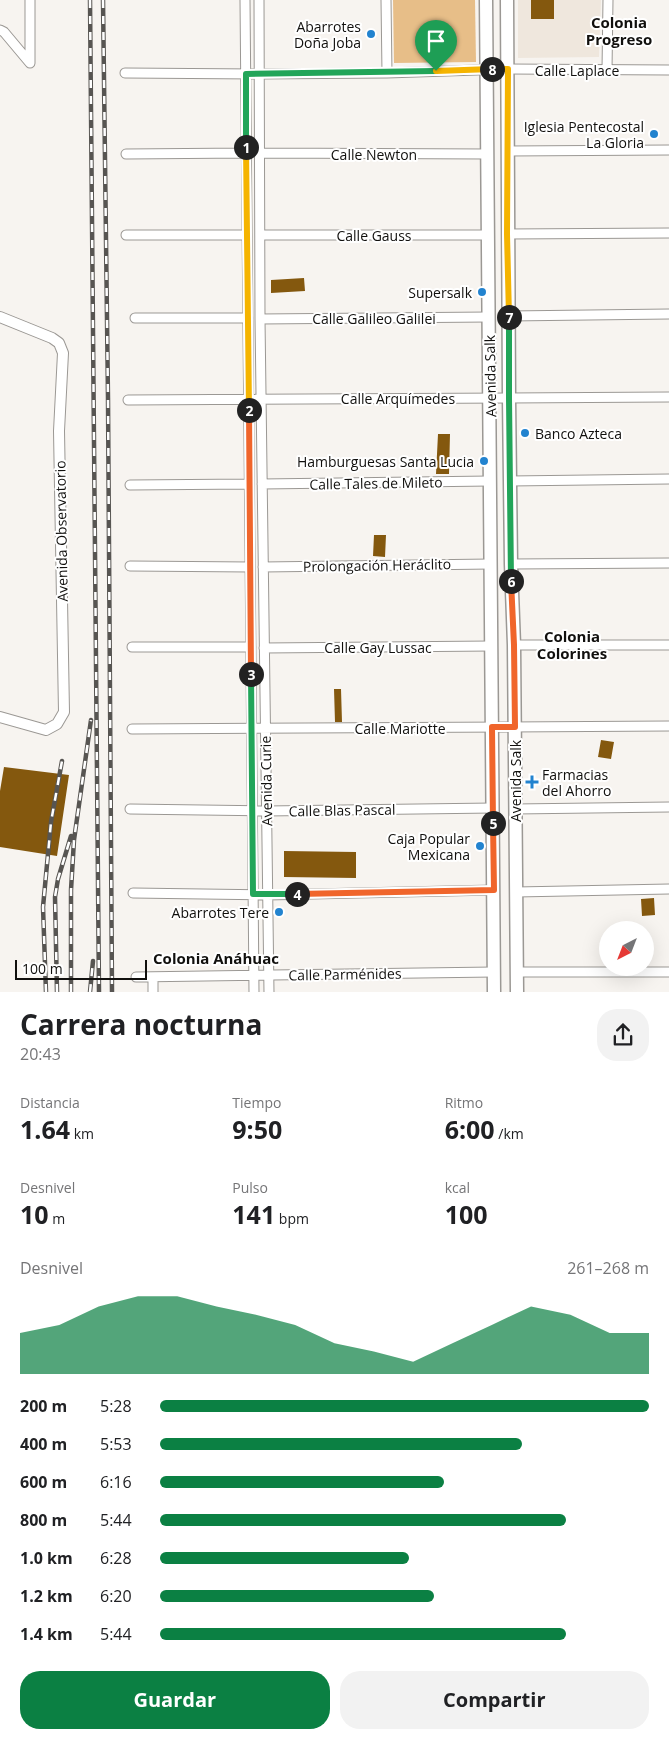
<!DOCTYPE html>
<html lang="es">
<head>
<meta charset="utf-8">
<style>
	body { margin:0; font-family:"Open Sans",sans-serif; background:#f2f2f2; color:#202124; height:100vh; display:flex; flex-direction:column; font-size:19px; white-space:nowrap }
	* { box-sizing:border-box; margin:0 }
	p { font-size:16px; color:#757577 }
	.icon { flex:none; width:28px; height:28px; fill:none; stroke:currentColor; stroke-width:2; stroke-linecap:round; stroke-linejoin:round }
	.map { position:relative; height:992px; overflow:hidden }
	.panel { display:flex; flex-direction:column; background:#fff; flex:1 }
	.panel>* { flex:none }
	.needle { width:32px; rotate:222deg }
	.buttons { position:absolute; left:599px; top:921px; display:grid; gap:10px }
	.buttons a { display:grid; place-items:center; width:55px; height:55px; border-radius:50%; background:#fff; box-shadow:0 5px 20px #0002; font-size:25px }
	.scale { position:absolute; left:15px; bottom:12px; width:132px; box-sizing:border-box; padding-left:5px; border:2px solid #11100e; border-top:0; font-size:14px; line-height:18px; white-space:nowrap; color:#11100e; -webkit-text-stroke:4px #fff; paint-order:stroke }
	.pin { position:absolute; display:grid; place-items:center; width:42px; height:42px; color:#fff; margin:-51px -21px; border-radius:50% 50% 50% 0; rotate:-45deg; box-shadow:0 0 5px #0007 }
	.pin .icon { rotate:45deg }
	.km { position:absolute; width:25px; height:25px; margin:-12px; border-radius:50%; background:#222; color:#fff; font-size:14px; line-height:25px; text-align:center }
	.round { display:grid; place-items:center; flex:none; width:52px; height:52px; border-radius:20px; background:#f2f2f2 }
	.summary { display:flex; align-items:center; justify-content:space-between; height:85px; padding:0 20px }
	h1 { font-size:28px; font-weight:700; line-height:38px }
	.stats { display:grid; grid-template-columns:repeat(3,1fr); gap:8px; height:85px; padding:5px 20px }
	.stats div { display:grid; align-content:center }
	.stats b { font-size:25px; font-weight:700 }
	.stats small { font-size:14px; font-weight:400 }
	.stats p { font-size:14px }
	.chart { height:140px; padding:10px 20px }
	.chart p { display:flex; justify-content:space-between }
	.chart svg { width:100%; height:90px; margin-top:5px; fill:#0b8043; opacity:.7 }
	.cta { display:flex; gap:10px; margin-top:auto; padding:10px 20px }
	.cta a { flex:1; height:58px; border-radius:20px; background:#0b8043; color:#fff; font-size:20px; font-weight:700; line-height:58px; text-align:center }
	.cta a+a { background:#f2f2f2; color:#202124 }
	ul { padding:0 20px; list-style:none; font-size:16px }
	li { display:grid; grid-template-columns:80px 60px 1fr; align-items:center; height:38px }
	li i { height:12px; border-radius:6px; background:#0b8043 }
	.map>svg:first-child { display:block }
	.built { fill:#efe7dd }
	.green { fill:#e7be88 }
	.building { fill:#84580e }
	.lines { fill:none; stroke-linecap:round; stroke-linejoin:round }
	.minor-casing { stroke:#9b9894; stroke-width:11 }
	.tertiary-casing { stroke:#9b9894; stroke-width:12 }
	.secondary-casing { stroke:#9b9894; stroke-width:15 }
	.minor { stroke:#fff; stroke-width:9 }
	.tertiary { stroke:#fff; stroke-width:10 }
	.secondary { stroke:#fff; stroke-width:12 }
	.rail-casing { stroke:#575552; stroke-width:4.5 }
	.rail { stroke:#fff; stroke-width:2.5; stroke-dasharray:8; stroke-linecap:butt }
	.split-1-casing { stroke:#fff; stroke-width:10 }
	.split-2-casing { stroke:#fff; stroke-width:10 }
	.split-3-casing { stroke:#fff; stroke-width:10 }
	.split-4-casing { stroke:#fff; stroke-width:10 }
	.split-5-casing { stroke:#fff; stroke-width:10 }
	.split-6-casing { stroke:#fff; stroke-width:10 }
	.split-7-casing { stroke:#fff; stroke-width:10 }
	.split-8-casing { stroke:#fff; stroke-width:10 }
	.split-9-casing { stroke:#fff; stroke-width:10 }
	.split-1 { stroke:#22a559; stroke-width:6 }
	.split-2 { stroke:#f5b400; stroke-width:6 }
	.split-3 { stroke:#f0652b; stroke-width:6 }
	.split-4 { stroke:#22a559; stroke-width:6 }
	.split-5 { stroke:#f0652b; stroke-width:6 }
	.split-6 { stroke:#f0652b; stroke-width:6 }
	.split-7 { stroke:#22a559; stroke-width:6 }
	.split-8 { stroke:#f5b400; stroke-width:6 }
	.split-9 { stroke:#f5b400; stroke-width:6 }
	.poi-dot { fill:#2283cf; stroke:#fff; stroke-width:2 }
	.labels { text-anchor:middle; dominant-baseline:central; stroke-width:4; stroke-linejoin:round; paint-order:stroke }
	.poi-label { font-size:14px; fill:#11100e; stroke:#fff; text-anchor:end }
	.street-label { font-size:14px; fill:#11100e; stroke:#fff }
	.neighbourhood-label { font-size:15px; font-weight:bold; fill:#11100e; stroke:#fff }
</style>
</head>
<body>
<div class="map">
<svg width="669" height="992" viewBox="0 0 669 992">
	<rect width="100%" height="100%" fill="#f7f4f0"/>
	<path class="built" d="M518,0H601L599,57L518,58Z"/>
	<path class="green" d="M393,0H475L476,62L394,63Z"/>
	<path class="building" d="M531,0H554V19H531Z
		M304,278L305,291L271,293V280Z
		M438,434H450L449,474H436Z
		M374,535H386L385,557L373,556Z
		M334,689H341L342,722H335Z
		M601,740L614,742L611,759L598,757Z
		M4,767L69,775L57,856L0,847V791Z
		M284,851L356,852V878L284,877Z
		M654,898L655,915L642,916L641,899Z"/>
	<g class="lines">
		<defs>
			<path id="minor" d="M30,0V63
				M245,0L254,992
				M259,0L260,319L269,992
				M386,0L387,73
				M0,30L4,32L30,63
				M607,70L608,0
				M125,73L259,74L387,73L508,69L669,70
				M508,151L669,150
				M260,153L488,154
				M126,154L246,153
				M507,234L669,233
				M126,235H247
				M260,235H488
				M509,316L669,314
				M135,318H248
				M260,319L489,317
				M128,400L669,397
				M510,481L669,479
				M262,484L490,481
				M130,485L249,484
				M511,564L669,563
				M130,566L250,567
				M263,567L491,564
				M514,645H669
				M132,647H251
				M264,648L492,646
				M132,729L669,726
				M130,809L266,811L493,808
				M515,809L669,807
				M516,892L669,889
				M133,893L267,895L494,890
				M517,972H669
				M136,977L494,972
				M153,992V977"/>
			<path id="tertiary" d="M0,317L52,338L59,343L63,353L59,431L64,712L57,724L46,730L0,717"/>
			<path id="secondary" d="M486,0L494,992
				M507,0L509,398L511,564L514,645L517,992"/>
		</defs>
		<use href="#minor" class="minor-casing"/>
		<use href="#tertiary" class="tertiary-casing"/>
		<use href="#secondary" class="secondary-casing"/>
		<use href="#minor" class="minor"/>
		<use href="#tertiary" class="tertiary"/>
		<use href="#secondary" class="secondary"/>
		<defs>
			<path id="rail" d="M90,0L99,992
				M103,0L108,398L112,992
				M46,992L43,907L51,822L62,761
				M57,992L55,897L58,879L71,836
				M71,992V890L74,840L91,720
				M90,992L93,961"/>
		</defs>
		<use href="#rail" class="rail-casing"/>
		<use href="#rail" class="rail"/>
	</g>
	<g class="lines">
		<defs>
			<path id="split-1" d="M246,147V74L436,71"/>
			<path id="split-2" d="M246,147L249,410"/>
			<path id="split-3" d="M249,410L251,674"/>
			<path id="split-4" d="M251,674L253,894H297"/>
			<path id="split-5" d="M297,894L494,890L493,823"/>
			<path id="split-6" d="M493,823L492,727H515L514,645L511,581"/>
			<path id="split-7" d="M509,317V398L511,581"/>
			<path id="split-8" d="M492,69H508L507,234L509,317"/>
			<path id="split-9" d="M436,71L492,69"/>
		</defs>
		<use href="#split-1" class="split-1-casing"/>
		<use href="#split-2" class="split-2-casing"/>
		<use href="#split-3" class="split-3-casing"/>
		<use href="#split-4" class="split-4-casing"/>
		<use href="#split-5" class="split-5-casing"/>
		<use href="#split-6" class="split-6-casing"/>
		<use href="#split-7" class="split-7-casing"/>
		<use href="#split-8" class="split-8-casing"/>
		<use href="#split-9" class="split-9-casing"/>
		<use href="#split-1" class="split-1"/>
		<use href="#split-2" class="split-2"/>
		<use href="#split-3" class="split-3"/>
		<use href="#split-4" class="split-4"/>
		<use href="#split-5" class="split-5"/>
		<use href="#split-6" class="split-6"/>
		<use href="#split-7" class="split-7"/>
		<use href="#split-8" class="split-8"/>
		<use href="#split-9" class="split-9"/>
	</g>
	<g class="poi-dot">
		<circle cx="371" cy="34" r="5"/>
		<circle cx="654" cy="134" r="5"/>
		<circle cx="482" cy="292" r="5"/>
		<circle cx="525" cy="433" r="5"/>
		<circle cx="484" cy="461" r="5"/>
		<path d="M529.5 774.5h5v5h5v5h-5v5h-5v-5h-5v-5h5z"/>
		<circle cx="480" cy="846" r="5"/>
		<circle cx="279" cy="912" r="5"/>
	</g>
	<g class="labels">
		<g class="poi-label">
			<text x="361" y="26">Abarrotes<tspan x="361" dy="16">Doña Joba</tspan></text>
			<text x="644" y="126">Iglesia Pentecostal<tspan x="644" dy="16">La Gloria</tspan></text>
			<text x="472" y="292">Supersalk</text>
			<text x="535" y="433" text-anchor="start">Banco Azteca</text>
			<text x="474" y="461">Hamburguesas Santa Lucia</text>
			<text x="542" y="774" text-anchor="start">Farmacias<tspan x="542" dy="16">del Ahorro</tspan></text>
			<text x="470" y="838">Caja Popular<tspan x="470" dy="16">Mexicana</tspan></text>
			<text x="269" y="912">Abarrotes Tere</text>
		</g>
		<g class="street-label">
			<text x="577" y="70">Calle Laplace</text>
			<text x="374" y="154">Calle Newton</text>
			<text x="374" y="235">Calle Gauss</text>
			<text x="374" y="318">Calle Galileo Galilei</text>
			<text transform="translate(490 376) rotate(-91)">Avenida Salk</text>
			<text x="398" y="398">Calle Arquímedes</text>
			<text transform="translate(376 483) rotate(-1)">Calle Tales de Mileto</text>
			<text transform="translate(61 531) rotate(-91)">Avenida Observatorio</text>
			<text transform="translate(377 565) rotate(-1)">Prolongación Heráclito</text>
			<text x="378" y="647">Calle Gay Lussac</text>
			<text x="400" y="728">Calle Mariotte</text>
			<text transform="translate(266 781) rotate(-91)">Avenida Curie</text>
			<text transform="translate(515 781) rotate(-90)">Avenida Salk</text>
			<text transform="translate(342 810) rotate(-1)">Calle Blas Pascal</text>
			<text transform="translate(345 974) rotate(-1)">Calle Parménides</text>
		</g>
		<g class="neighbourhood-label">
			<text x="619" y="22">Colonia<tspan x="619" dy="17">Progreso</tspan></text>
			<text x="572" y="636">Colonia<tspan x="572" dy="17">Colorines</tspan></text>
			<text x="216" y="958">Colonia Anáhuac</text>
		</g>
	</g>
</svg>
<div class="buttons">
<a><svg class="needle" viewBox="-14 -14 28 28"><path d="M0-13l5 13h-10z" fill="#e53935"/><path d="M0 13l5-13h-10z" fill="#757577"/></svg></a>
</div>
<div class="scale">100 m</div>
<div class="pin" style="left:436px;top:71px;background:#1e9e55"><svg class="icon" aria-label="arrive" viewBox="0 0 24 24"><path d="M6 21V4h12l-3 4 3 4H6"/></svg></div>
<b class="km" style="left:246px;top:147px">1</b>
<b class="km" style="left:249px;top:410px">2</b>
<b class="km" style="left:251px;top:674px">3</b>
<b class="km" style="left:297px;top:894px">4</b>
<b class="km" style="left:493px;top:823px">5</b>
<b class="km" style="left:511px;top:581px">6</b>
<b class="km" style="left:509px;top:317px">7</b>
<b class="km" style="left:492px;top:69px">8</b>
</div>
<section class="panel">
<div class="summary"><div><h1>Carrera nocturna</h1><p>20:43</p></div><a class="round"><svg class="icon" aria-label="share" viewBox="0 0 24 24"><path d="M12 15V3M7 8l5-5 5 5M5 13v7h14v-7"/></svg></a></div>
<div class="stats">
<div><p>Distancia</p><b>1.64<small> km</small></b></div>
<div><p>Tiempo</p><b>9:50</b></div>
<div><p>Ritmo</p><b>6:00<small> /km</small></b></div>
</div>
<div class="stats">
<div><p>Desnivel</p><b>10<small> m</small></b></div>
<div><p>Pulso</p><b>141<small> bpm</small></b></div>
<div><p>kcal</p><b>100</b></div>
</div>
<div class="chart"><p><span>Desnivel</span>261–268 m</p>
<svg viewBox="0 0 160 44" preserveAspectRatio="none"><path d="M0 44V24L10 20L20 11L30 6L40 6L50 11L60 15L70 20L80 29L90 33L100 38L110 29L120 20L130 11L140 15L150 24L160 24V44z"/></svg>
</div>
<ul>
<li><b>200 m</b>5:28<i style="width:100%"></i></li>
<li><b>400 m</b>5:53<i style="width:74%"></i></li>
<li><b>600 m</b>6:16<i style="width:58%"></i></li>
<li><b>800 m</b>5:44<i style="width:83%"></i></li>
<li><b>1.0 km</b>6:28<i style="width:51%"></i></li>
<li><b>1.2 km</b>6:20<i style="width:56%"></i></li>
<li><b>1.4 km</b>5:44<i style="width:83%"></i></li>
</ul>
<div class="cta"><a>Guardar</a><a>Compartir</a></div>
</section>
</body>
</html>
